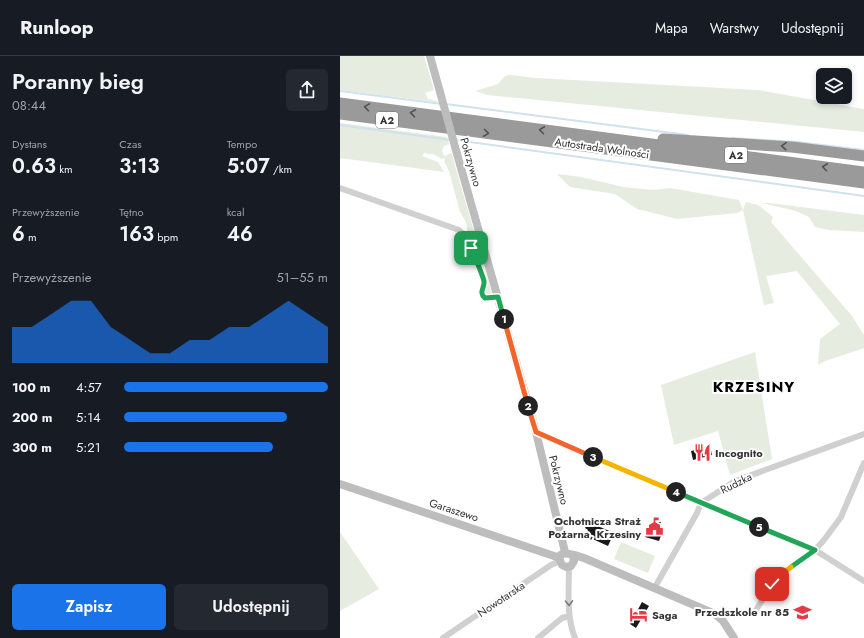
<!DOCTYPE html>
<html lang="pl">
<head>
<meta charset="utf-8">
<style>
	body { margin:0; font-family:Jost,sans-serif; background:#242831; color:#f1f3f6; height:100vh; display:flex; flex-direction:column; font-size:15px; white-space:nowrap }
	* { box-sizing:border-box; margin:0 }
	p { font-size:13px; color:#9ea1a6 }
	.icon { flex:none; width:22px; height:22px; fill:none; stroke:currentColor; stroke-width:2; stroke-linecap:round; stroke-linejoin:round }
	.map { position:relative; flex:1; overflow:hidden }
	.side { display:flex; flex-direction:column; background:#171b24; width:340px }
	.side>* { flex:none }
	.tools { position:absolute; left:476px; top:12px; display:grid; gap:8px }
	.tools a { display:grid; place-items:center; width:36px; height:36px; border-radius:6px; background:#171b24; box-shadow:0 2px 6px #0003; font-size:20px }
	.pin { position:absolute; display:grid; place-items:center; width:34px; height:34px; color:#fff; margin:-17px; border-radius:8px; box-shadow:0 2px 6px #0006 }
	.km { position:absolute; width:20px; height:20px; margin:-10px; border-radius:50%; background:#222; color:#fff; font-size:11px; line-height:20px; text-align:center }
	.round { display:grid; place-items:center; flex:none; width:42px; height:42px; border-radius:6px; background:#242831 }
	.overview { display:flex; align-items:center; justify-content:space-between; height:68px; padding:0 12px }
	h1 { font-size:22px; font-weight:600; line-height:30px }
	.figures { display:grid; grid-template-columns:repeat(3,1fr); gap:6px; height:68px; padding:4px 12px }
	.figures div { display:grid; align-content:center }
	.figures b { font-size:20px; font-weight:600 }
	.figures small { font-size:11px; font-weight:400 }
	.figures p { font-size:11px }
	.chart { height:112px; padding:8px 12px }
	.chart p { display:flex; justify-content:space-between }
	.chart svg { width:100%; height:72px; margin-top:4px; fill:#1a73e8; opacity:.7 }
	.button { display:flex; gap:8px; margin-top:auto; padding:8px 12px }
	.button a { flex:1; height:46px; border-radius:6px; background:#1a73e8; color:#fff; font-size:16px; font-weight:600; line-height:46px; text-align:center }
	.button a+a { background:#242831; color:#f1f3f6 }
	ul { padding:0 12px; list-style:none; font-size:13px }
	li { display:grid; grid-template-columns:64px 48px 1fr; align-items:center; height:30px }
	li i { height:10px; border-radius:5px; background:#1a73e8 }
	header { display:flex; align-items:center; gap:24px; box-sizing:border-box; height:56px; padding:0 20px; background:#171b24; border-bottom:1px solid #363941 }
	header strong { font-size:19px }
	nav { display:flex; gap:22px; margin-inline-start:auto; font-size:14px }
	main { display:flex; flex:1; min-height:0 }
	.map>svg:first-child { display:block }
	.green { fill:#e6ecdf }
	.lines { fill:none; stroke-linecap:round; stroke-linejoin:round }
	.stream { stroke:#cfe2ee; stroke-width:2 }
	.building { fill:#1a1a1a }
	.street { stroke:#d0d0d0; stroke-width:6 }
	.secondary { stroke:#bdbdbd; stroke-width:8 }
	.highway { stroke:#9a9a9a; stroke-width:11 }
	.secondary-bridge { stroke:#bdbdbd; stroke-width:8 }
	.oneway { stroke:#525252 }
	.oneway2 { stroke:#7a7a7a }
	.split-1-casing { stroke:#fff; stroke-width:8 }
	.split-2-casing { stroke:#fff; stroke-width:8 }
	.split-3-casing { stroke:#fff; stroke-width:8 }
	.split-4-casing { stroke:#fff; stroke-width:8 }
	.split-5-casing { stroke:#fff; stroke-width:8 }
	.split-6-casing { stroke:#fff; stroke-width:8 }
	.split-7-casing { stroke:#fff; stroke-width:8 }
	.split-1 { stroke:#22a559; stroke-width:5 }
	.split-2 { stroke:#f0652b; stroke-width:5 }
	.split-3 { stroke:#f0652b; stroke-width:5 }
	.split-4 { stroke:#f5b400; stroke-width:5 }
	.split-5 { stroke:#22a559; stroke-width:5 }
	.split-6 { stroke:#22a559; stroke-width:5 }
	.split-7 { stroke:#f5b400; stroke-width:5 }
	.labels { text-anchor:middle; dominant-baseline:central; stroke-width:4; stroke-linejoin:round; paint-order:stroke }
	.shield { fill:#fff; stroke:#707070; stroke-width:1 }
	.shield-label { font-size:10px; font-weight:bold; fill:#333 }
	.street-label { font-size:11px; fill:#333; stroke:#fff }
	.poi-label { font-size:11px; font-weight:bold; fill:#333; stroke:#fff; text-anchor:start }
	.district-label { font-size:15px; font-weight:bold; letter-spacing:1px; fill:#000; stroke:#fff }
</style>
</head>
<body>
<header>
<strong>Runloop</strong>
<nav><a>Mapa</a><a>Warstwy</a><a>Udostępnij</a></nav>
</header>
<main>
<section class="side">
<div class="overview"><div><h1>Poranny bieg</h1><p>08:44</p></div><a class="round"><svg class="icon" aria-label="share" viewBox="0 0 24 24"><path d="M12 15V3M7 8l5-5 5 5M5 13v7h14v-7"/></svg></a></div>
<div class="figures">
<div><p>Dystans</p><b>0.63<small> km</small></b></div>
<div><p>Czas</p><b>3:13</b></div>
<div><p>Tempo</p><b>5:07<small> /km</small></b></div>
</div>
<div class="figures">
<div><p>Przewyższenie</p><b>6<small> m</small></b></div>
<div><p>Tętno</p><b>163<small> bpm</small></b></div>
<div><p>kcal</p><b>46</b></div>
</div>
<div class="chart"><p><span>Przewyższenie</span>51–55 m</p>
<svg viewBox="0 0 160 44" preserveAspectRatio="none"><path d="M0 44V22L10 22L20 14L30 6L40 6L50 22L60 30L70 38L80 38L90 30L100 30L110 22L120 22L130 14L140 6L150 14L160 22V44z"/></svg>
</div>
<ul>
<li><b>100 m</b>4:57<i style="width:100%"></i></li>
<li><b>200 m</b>5:14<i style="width:80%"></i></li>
<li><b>300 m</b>5:21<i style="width:73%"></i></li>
</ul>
<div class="button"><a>Zapisz</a><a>Udostępnij</a></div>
</section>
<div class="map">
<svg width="524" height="582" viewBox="0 0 524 582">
	<rect width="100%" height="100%" fill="#fff"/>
	<path class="green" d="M0,0H84L94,34L85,37L88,43L97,45V46L0,34Z
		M170,19L196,22L418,34L524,53V76L148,39L135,35L158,28L165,20Z
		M0,67L107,81L109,88L104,90L102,95L104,100L112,97V99L152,238L151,240L146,239L145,237L142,213L128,180L126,166L120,156L109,115L104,105L105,104V102L102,103L93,98H87L86,97H84L82,100L98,106L104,116L0,102Z
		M217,118L241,121L283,131L313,134L330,132L399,144L403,154L406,146L418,149L433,161L431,166L512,260L524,279V292L485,305L478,309L480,283L500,268L457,215L426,220L434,247L424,249L403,154L397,157L337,163L297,153L275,138L230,131Z
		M422,147H430L524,159V176L489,174L475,171L469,161L456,155Z
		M415,296L432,403L390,419L378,375L334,389L321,329Z
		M0,476L39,533L0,555Z
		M281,486L315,500L308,517L274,503Z"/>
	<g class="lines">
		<path class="stream" d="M0,35L102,48
			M106,48L348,79
			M0,69L110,84
			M392,82L457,86L524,94
			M116,84L524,140"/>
	</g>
	<path class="building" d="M370,390L372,399L353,404L351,395Z
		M249,463L261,468L260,471L274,477L268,490L246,480L248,474L245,472Z
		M313,463L321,466L317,475L322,477L319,485L305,481Z
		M302,546L309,550L296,572L290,568Z"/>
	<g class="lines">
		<path class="street" d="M0,132L119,174C128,181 141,213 144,225C145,232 138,236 145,242L158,241
			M196,376L475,494L524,525
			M229,511C229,534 226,560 235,582
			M315,531L357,457L361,447L395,425L524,378
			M375,558L405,559L414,557L435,524L475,494L484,484L501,461L524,407
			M103,582L211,509L220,505
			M198,582L222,562L229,560"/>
		<path class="secondary" d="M90,0L100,36
			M117,98L196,376L225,496
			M0,428L220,502
			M233,500L234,505L231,510L226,511L222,509C212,490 237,500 244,502L375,558L383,565L394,582"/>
		<path class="highway" d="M0,47L524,116
			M0,58L524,127
			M323,83L452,91L524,100"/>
		<path class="secondary-bridge" d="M100,36L117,98"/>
	</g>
	<defs><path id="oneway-chevron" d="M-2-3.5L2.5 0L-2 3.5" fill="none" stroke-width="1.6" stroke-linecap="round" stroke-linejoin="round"/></defs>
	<g class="oneway">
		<use href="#oneway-chevron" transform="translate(27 51) rotate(-172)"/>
		<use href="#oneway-chevron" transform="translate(73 57) rotate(-172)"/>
		<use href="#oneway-chevron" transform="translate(202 74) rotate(-172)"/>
		<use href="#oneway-chevron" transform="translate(146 77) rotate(8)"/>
		<use href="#oneway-chevron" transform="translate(444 90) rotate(-176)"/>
		<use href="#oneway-chevron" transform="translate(485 111) rotate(-173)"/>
	</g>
	<use class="oneway2" href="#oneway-chevron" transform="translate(229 547) rotate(89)"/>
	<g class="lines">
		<defs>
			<path id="split-1" d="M131,192C135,202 141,214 144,225C145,232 138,236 145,242L158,241L164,263"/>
			<path id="split-2" d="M164,263L188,350"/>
			<path id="split-3" d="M188,350L196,376L253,401"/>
			<path id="split-4" d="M253,401L336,436"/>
			<path id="split-5" d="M336,436L419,471"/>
			<path id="split-6" d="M419,471L475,494L451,511"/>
			<path id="split-7" d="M432,528L439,520L451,511"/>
		</defs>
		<use href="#split-1" class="split-1-casing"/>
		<use href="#split-2" class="split-2-casing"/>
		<use href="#split-3" class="split-3-casing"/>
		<use href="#split-4" class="split-4-casing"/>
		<use href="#split-5" class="split-5-casing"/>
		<use href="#split-6" class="split-6-casing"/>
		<use href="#split-7" class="split-7-casing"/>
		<use href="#split-1" class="split-1"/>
		<use href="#split-2" class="split-2"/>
		<use href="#split-3" class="split-3"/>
		<use href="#split-4" class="split-4"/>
		<use href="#split-5" class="split-5"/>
		<use href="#split-6" class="split-6"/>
		<use href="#split-7" class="split-7"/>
	</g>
	<defs>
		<symbol id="restaurant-bare" viewBox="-9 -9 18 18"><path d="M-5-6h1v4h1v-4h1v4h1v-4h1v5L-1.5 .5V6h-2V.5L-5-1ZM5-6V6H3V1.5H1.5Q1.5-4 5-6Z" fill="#e63946" stroke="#fff" stroke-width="2.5" paint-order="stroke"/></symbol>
		<symbol id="civic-bare" viewBox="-9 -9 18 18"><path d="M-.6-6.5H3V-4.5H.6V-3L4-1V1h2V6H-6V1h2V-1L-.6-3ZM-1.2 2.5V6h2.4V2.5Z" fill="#e63946" stroke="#fff" stroke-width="2.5" paint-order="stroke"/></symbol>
		<symbol id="school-bare" viewBox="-9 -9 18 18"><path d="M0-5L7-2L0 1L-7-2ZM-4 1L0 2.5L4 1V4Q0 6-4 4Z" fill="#e63946" stroke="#fff" stroke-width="2.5" paint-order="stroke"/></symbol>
		<symbol id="hotel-bare" viewBox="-9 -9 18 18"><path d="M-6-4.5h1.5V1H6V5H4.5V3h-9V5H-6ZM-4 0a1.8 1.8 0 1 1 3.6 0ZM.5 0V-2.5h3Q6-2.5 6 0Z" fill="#e63946" stroke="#fff" stroke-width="2.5" paint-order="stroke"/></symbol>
	</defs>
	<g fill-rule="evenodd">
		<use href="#restaurant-bare" x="350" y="384" width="25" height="25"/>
		<use href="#civic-bare" x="302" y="458" width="25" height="25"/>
		<use href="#school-bare" x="450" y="544" width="25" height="25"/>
		<use href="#hotel-bare" x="286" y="546" width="25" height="25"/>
	</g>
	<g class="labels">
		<g class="shield">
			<rect x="36" y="56" width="22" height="16" rx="3"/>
			<rect x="385" y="91" width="22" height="16" rx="3"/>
		</g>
		<g class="shield-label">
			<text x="47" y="64">A2</text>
			<text x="396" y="99">A2</text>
		</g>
		<g class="street-label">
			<text transform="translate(262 92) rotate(8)">Autostrada Wolności</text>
			<text transform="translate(131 106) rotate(74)">Pokrzywno</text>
			<text transform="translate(219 424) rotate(76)">Pokrzywno</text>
			<text transform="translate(396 427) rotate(-26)">Rudzka</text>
			<text transform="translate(114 454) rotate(18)">Garaszewo</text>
			<text transform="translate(161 543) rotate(-34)">Nowotarska</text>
		</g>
		<g class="poi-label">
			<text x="375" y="397">Incognito</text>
			<text x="301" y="465" text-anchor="end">Ochotnicza Straż<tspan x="301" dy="13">Pożarna, Krzesiny</tspan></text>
			<text x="449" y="556" text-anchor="end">Przedszkole nr 85</text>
			<text x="312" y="559">Saga</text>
		</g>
		<g class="district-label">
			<text x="414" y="331">KRZESINY</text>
		</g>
	</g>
</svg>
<div class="tools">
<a><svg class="icon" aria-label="layers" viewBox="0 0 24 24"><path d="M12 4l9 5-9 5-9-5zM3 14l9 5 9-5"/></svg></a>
</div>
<div class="pin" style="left:131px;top:192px;background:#1e9e55"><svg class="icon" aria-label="arrive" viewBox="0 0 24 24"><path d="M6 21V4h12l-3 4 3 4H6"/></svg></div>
<div class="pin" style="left:432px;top:528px;background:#d93025"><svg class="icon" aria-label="check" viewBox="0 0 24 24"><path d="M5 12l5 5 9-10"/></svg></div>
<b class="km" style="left:164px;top:263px">1</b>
<b class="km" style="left:188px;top:350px">2</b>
<b class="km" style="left:253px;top:401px">3</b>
<b class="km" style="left:336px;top:436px">4</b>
<b class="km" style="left:419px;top:471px">5</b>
</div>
</main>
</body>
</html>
